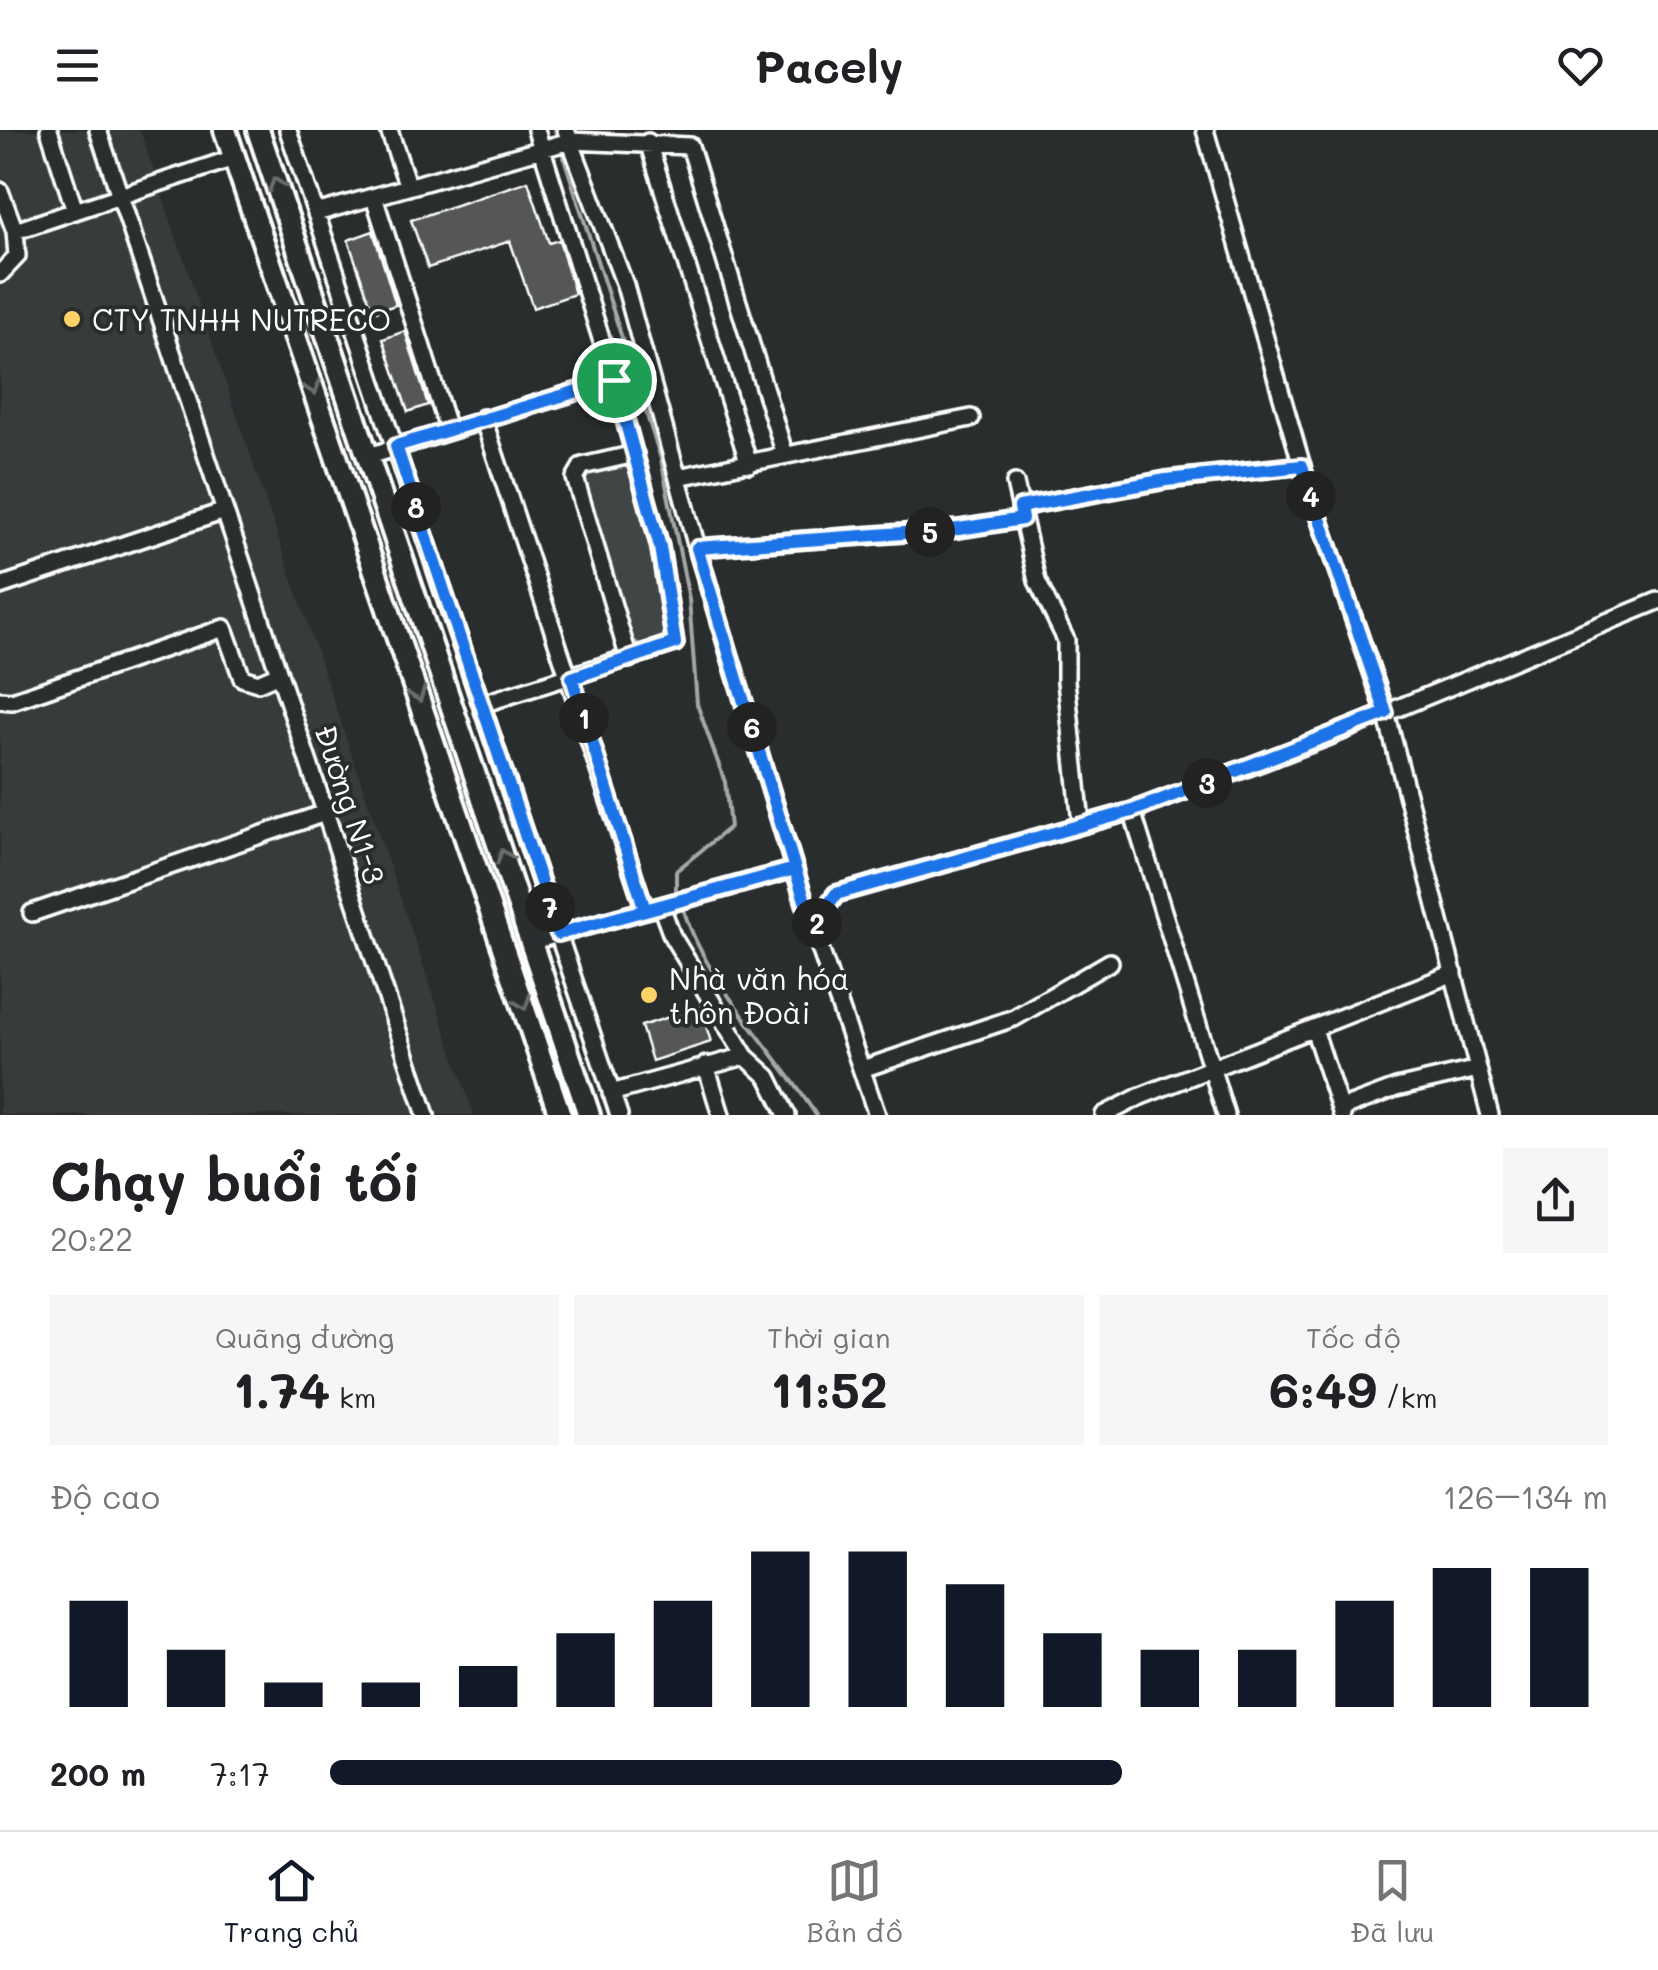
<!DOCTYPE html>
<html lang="vi">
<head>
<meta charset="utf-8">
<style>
	body { margin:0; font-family:Mali,sans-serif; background:#f6f6f6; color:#202124; height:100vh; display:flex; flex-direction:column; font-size:38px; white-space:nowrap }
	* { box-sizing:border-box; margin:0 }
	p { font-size:32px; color:#757577 }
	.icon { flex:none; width:55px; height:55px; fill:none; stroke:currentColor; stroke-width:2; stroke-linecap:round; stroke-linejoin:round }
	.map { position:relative; height:985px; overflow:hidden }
	.details { display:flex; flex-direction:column; background:#fff; flex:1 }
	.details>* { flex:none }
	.pin { position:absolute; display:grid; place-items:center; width:85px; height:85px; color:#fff; margin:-42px; border:5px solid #fff; border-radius:50%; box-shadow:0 2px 10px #0007 }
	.km { position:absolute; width:50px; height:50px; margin:-25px; border-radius:50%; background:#222; color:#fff; font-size:28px; line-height:50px; text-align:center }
	.round { display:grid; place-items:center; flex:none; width:105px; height:105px; border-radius:0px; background:#f6f6f6 }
	.head { display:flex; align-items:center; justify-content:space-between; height:170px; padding:0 50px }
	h1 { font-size:55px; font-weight:700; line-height:75px }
	.stats { display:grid; grid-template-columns:repeat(3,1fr); gap:15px; height:170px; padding:10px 50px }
	.stats div { display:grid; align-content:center; border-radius:0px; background:#f6f6f6; text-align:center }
	.stats b { font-size:50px; font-weight:700 }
	.stats small { font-size:28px; font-weight:400 }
	.stats p { font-size:28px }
	.chart { height:280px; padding:20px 50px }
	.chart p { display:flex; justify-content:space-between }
	.chart svg { width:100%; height:180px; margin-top:10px; stroke:#111827; stroke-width:6 }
	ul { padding:0 50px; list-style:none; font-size:32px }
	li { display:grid; grid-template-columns:160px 120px 1fr; align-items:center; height:75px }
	li i { height:25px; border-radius:12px; background:#111827 }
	header { display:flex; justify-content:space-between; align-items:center; height:130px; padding:0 50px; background:#fff; font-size:45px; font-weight:700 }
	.dock { display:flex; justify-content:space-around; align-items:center; height:140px; border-top:2px solid #e0e0e0; background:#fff; font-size:28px; color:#757577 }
	.dock a { display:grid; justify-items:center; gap:5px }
	.dock .on { color:#111827 }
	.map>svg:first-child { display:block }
	.built { fill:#373a3b }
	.green { fill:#414445; stroke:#a0a2a2; stroke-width:2.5 }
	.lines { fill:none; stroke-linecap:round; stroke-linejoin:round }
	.stream { stroke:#a6a7a7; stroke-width:4 }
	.building { fill:#555758; stroke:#fff; stroke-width:2.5 }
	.minor-casing { stroke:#fff; stroke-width:22 }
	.major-casing { stroke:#fff; stroke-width:28 }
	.minor { stroke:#2a2d2e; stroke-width:15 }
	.major { stroke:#2a2d2e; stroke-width:20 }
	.oneway { stroke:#6a6c6d }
	.route-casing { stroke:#fff; stroke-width:20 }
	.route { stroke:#1a73e8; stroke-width:12 }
	.poi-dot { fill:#ffd166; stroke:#2a2d2e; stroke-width:4 }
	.labels { text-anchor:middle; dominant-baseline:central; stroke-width:8; stroke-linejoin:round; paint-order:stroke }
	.poi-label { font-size:30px; fill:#fff; stroke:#2a2d2e; text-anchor:start }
	.street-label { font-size:30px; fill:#fff; stroke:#2a2d2e }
</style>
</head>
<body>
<header><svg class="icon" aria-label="menu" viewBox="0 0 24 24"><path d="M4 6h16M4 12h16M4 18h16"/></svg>Pacely<svg class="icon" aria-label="heart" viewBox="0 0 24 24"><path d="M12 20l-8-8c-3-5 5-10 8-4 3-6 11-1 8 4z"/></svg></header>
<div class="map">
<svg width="1658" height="985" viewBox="0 0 1658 985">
	<rect width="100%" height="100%" fill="#2a2d2e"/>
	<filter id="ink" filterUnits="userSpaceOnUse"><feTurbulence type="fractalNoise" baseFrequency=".01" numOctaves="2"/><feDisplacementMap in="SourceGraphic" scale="20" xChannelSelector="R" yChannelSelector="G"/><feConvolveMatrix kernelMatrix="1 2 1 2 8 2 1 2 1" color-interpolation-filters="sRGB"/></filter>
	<g filter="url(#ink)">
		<path class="built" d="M0,0H140L474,985H0Z"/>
		<path class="green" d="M623,334L634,345L668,504L641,516L628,505L579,340Z"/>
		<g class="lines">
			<path class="stream" d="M555,0L556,3
				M563,25L661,329L689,469L697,574L725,652L730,697L676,741V759
				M684,781C708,856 774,919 816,985"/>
		</g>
		<path class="building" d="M528,51L549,113L559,110L575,164L533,178L510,111L428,138L411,90Z
			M373,101L396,175L373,182L348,110Z
			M405,201L428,275L408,282L383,209Z
			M700,877L711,912L652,931L641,896Z"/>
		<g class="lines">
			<defs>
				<path id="minor" d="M49,0L75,81
					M98,0L426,985
					M288,0L619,985
					M389,0L408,57
					M566,0L625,155L697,418L807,780L877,985
					M1205,0L1306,350L1386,583L1490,985
					M648,12L749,334
					M0,61L15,101L17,126L0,144
					M374,67L448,299
					M316,83L570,11L690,16L785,325
					M15,101L234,28
					M483,288L645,780
					M369,326L614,250L536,0
					M678,347L971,288
					M1015,353L1037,451L1066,510V551L1081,693
					M1020,377L1166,350L1302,335
					M697,418L959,399L1022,389
					M0,456L225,381
					M629,529L575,348L582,336L635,324
					M0,570L12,571L224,498L242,548L258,553L279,544
					M482,574L675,513L660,417L614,250
					M1132,681L1226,985
					M661,776L672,806L745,926
					M32,783L325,683
					M813,796L836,764L1132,681L1325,608L1658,471
					M533,811L795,739
					M1314,899L1342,985
					M706,935L721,985
					M862,939L1014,888L1110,832
					M611,963L745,926L768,947L787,985
					M1340,979L1396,958L1478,939
					M1104,985L1141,966L1454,843"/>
				<path id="major" d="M225,0L560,985
					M258,0L589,985"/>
			</defs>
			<use href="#minor" class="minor-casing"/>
			<use href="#major" class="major-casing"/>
			<use href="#minor" class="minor"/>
			<use href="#major" class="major"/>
		</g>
		<defs><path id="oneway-chevron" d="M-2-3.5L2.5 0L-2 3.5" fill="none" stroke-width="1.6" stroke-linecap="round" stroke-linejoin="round" transform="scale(2.5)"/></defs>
		<g class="oneway">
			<use href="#oneway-chevron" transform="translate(276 54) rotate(-108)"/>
			<use href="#oneway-chevron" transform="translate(313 258) rotate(71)"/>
			<use href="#oneway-chevron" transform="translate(418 565) rotate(71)"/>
			<use href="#oneway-chevron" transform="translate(504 726) rotate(-109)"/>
			<use href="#oneway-chevron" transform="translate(523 873) rotate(71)"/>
		</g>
	</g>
	<g class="lines" filter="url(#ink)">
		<defs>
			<path id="route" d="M614,250L660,417L675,513L572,548L645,780L795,739L813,796L836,764L1132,681L1386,583L1302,336L1166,350L1020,377L1022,389L959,399L697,418L795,739L558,804L396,316L614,250"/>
		</defs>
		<use href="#route" class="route-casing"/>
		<use href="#route" class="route"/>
	</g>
	<g class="poi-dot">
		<circle cx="72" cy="189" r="10"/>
		<circle cx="649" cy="865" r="10"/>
	</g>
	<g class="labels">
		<g class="poi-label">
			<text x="92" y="189">CTY TNHH NUTRECO</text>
			<text x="669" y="848">Nhà văn hóa<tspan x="669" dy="34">thôn Đoài</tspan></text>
		</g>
		<g class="street-label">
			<text transform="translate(351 674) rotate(72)">Đường N1-3</text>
		</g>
	</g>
</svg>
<div class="pin" style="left:614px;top:250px;background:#1e9e55"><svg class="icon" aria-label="arrive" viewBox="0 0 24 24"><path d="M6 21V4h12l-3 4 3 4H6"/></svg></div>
<b class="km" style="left:584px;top:588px">1</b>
<b class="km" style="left:817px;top:793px">2</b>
<b class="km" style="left:1207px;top:653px">3</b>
<b class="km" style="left:1311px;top:366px">4</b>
<b class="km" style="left:930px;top:402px">5</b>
<b class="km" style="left:752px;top:597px">6</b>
<b class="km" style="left:550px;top:777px">7</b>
<b class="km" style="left:416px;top:377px">8</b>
</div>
<section class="details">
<div class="head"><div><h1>Chạy buổi tối</h1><p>20:22</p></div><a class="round"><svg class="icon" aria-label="share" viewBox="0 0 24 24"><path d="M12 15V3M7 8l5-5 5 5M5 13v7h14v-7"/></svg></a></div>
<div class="stats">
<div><p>Quãng đường</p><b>1.74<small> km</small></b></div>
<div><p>Thời gian</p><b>11:52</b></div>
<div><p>Tốc độ</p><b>6:49<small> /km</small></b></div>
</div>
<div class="chart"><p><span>Độ cao</span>126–134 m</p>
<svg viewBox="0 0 160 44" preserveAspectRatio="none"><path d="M5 44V18M15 44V30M25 44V38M35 44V38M45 44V34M55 44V26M65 44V18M75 44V6M85 44V6M95 44V14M105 44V26M115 44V30M125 44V30M135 44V18M145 44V10M155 44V10"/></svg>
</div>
<ul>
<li><b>200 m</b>7:17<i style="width:62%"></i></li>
</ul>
</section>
<nav class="dock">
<a class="on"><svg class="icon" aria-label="home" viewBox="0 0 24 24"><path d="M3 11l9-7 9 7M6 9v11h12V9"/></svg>Trang chủ</a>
<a><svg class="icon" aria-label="map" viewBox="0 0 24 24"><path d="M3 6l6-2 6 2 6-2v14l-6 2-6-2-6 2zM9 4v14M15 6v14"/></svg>Bản đồ</a>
<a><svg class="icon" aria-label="saved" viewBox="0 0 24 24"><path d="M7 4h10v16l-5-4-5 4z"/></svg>Đã lưu</a>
</nav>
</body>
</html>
